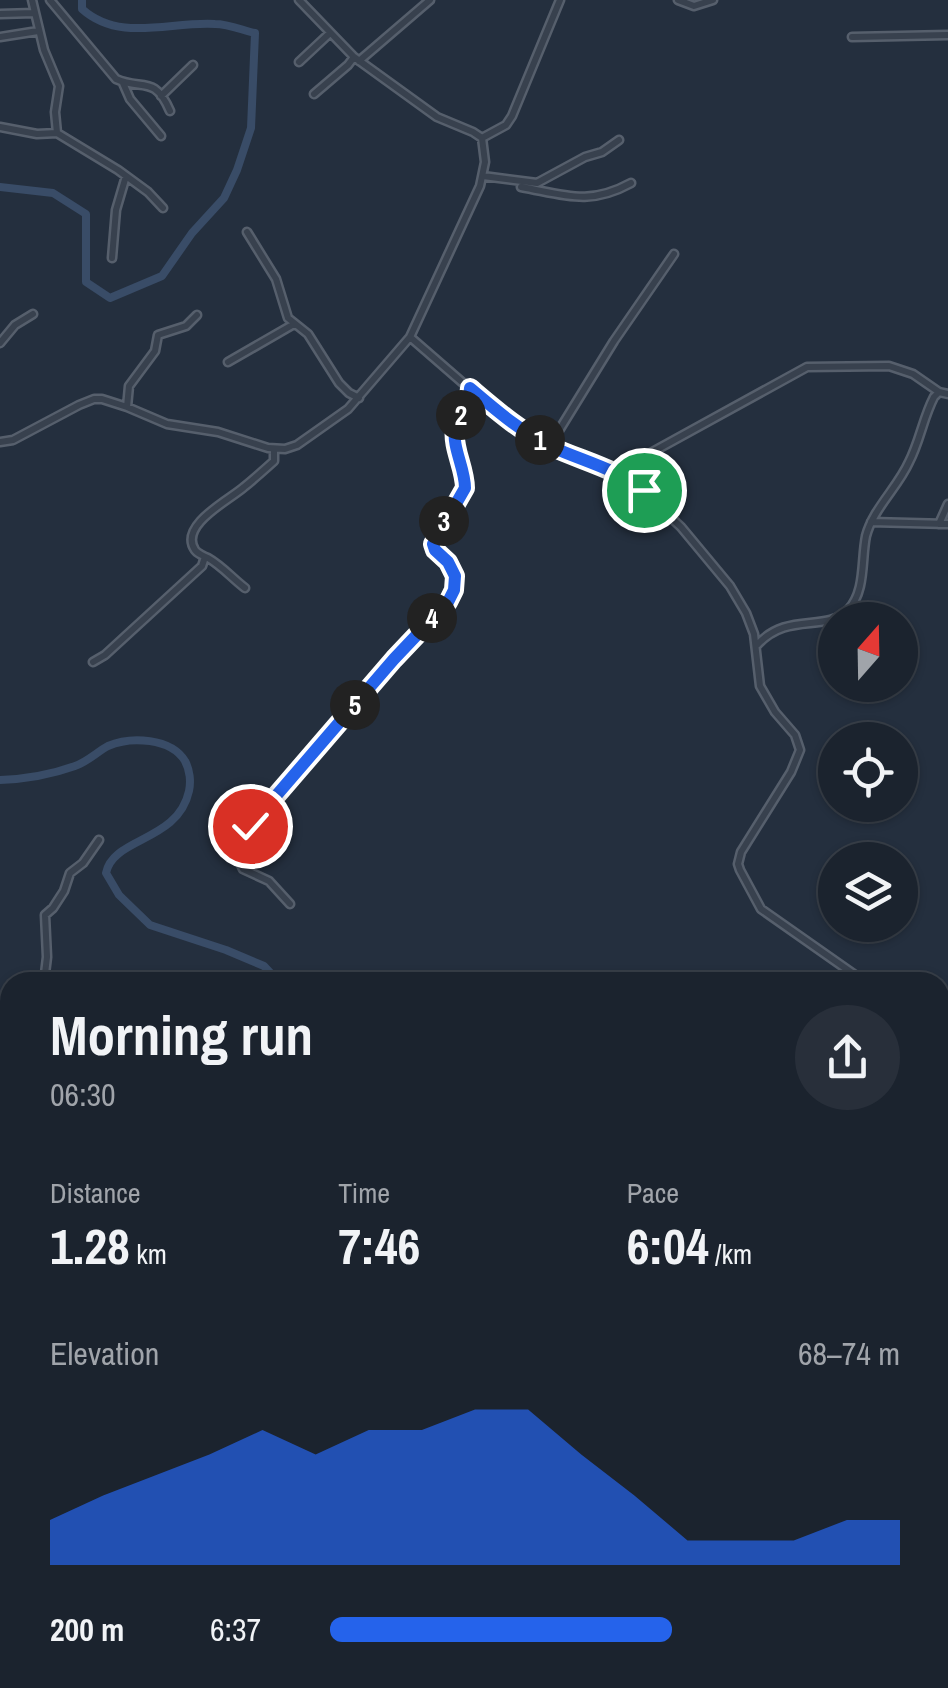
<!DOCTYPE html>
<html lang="en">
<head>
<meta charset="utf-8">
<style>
	body { margin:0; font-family:"Archivo Narrow",sans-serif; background:#282f3a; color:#f1f3f6; height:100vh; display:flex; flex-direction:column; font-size:38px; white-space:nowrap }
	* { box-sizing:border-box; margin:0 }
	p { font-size:32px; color:#a0a4aa }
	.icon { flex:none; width:55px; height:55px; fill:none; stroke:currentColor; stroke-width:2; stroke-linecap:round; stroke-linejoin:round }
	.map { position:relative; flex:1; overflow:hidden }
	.sheet { position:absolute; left:0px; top:972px; width:950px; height:718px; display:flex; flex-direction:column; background:#1b232e; border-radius:30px 30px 0 0; box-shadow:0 2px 8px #0004,0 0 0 2px #39404a }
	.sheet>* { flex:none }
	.needle { width:65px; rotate:20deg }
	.buttons { position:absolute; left:818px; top:602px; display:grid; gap:20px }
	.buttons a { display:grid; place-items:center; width:100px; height:100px; border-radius:50%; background:#1b232e; box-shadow:0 2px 8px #0004,0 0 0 2px #39404a; font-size:50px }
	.pin { position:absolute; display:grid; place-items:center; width:85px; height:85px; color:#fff; margin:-42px; border:5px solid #fff; border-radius:50%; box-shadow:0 2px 10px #0007 }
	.km { position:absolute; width:50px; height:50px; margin:-25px; border-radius:50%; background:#222; color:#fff; font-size:28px; line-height:50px; text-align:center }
	.round { display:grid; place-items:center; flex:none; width:105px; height:105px; border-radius:52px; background:#282f3a }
	.head { display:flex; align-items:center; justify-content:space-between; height:170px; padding:0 50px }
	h1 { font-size:55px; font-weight:700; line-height:75px }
	.figures { display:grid; grid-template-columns:repeat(3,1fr); gap:15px; height:170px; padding:10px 50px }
	.figures div { display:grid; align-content:center }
	.figures b { font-size:50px; font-weight:700 }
	.figures small { font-size:28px; font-weight:400 }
	.figures p { font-size:28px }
	.chart { height:280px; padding:20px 50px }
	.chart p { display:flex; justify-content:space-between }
	.chart svg { width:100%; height:180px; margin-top:10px; fill:#2563eb; opacity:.7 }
	ul { padding:0 50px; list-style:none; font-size:32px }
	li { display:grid; grid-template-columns:160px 120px 1fr; align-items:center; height:75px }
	li i { height:25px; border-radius:12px; background:#2563eb }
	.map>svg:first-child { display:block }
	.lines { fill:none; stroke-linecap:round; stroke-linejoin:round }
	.river { stroke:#394c67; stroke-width:8 }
	.minor-casing { stroke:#565f6c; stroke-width:11 }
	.minor { stroke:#38414e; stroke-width:6 }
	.route-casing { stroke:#fff; stroke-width:20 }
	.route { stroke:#2563eb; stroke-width:12 }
</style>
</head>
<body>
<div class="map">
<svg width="948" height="1688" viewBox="0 0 948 1688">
	<rect width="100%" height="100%" fill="#242f3e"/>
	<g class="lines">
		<path class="river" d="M0,187L53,193L86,214V282L110,298L162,276L192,233L224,198L237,170L251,128L255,33C242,30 228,24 215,24C170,21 120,43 82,9V0
			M0,780C26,779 50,775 75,766C87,762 97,752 108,746C131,736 171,738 185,761C190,770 191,782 189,791C178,842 113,837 106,873L119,895L150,925L226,950L264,966L279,982
			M816,1680L839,1688"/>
		<defs>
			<path id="minor" d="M32,0L44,50L59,86L55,112L57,133L118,170L148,192L163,208
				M50,0L116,79C142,91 154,74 170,111
				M678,0L694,6L713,0
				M0,14L34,13
				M0,37L38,31
				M852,37L948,35
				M359,61L430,0
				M299,62L330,33
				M123,83L130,99L161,136
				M314,94L348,65L354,57
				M161,96L193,65
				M0,127L37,134L57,133
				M482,138L506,125L512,116L560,0
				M483,176L537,183L585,157L602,152L619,140
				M521,187C565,195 589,206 631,183
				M247,232L276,279L288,318L308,334L339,383L349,393L359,398
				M112,258L116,210L126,176
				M410,337L486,403L525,432L553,447L620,474L633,482L681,527L730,586L746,613L754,634L760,686L775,712L795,735L800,750L791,772L741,852L738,864L740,870L761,909L865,982
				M0,343L15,325L33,314
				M228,362L294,324
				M127,407L129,386L155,351L158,335L186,326L197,315
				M0,442L13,440L79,405L94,399H102L127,407L167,424L218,432L268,448L285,449L297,445L348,409L410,337L480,186L485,162L482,138L473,132L437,117L354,57L299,0
				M550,445L614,341L674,254
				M616,472L807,367L889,366L913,374L939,392
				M871,522L948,524
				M939,524L948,504
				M245,588C232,578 222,566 208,558C205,557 197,553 195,550C178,525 231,499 244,487C254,479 264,470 274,461V449
				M757,645C788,611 825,633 848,610C866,591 861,560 866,536C873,509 898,487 909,462C920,441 923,418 934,397L939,392L948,394
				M93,662L105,655L202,566L205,557
				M290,904L269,881L243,869L237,855L243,836L394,659L451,596C463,565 442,565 433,543L465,488C465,468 453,448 455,429C456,413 469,410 470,390
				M44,982L47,957L45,915L53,908L64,891L70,873L83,863L99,840
				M940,1036L948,1042
				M0,1112L10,1114
				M940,1209L948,1205
				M940,1281L948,1278
				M940,1323L948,1314
				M940,1609L948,1602
				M0,1665L10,1653"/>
		</defs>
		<use href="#minor" class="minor-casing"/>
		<use href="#minor" class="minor"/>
	</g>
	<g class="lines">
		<defs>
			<path id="route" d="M250,826L394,659L448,602L454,590L455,576L448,562L435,550L433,544L465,488C465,468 452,448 455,428C457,412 469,410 470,388C496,410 521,432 552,447C583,461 616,469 644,490"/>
		</defs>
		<use href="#route" class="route-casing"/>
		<use href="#route" class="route"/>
	</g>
</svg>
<div class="buttons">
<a><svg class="needle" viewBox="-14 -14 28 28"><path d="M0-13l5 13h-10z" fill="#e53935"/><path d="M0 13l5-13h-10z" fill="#a0a4aa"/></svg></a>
<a><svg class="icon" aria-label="locate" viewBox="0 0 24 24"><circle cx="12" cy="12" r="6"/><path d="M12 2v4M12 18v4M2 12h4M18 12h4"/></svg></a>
<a><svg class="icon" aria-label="layers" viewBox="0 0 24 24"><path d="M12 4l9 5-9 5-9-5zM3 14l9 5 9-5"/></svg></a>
</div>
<div class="pin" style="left:644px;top:490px;background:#1e9e55"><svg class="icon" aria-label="arrive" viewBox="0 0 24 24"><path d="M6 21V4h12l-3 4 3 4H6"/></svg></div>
<div class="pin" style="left:250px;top:826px;background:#d93025"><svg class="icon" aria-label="check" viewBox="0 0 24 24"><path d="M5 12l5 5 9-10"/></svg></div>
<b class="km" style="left:540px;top:440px">1</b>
<b class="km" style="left:461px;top:415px">2</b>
<b class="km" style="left:444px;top:521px">3</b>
<b class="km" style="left:432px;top:618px">4</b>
<b class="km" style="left:355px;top:705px">5</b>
<section class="sheet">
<div class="head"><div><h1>Morning run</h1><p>06:30</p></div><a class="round"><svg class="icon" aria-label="share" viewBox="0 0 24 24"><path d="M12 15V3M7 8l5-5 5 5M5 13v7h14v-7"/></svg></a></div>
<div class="figures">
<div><p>Distance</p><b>1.28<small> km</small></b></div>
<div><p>Time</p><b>7:46</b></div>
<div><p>Pace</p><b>6:04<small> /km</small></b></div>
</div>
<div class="chart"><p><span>Elevation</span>68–74 m</p>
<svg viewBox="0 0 160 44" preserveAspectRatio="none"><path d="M0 44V33L10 27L20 22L30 17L40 11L50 17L60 11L70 11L80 6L90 6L100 17L110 27L120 38L130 38L140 38L150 33L160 33V44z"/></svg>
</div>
<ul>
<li><b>200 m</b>6:37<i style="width:60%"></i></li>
</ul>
</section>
</div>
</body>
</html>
